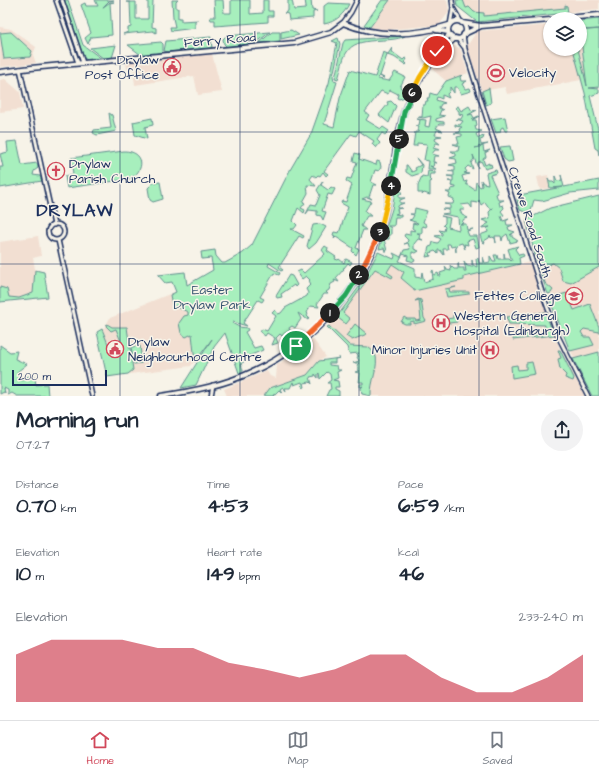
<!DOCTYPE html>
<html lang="en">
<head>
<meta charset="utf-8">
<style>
	body { margin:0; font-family:"Architects Daughter",sans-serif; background:#f2f2f3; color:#1f2937; height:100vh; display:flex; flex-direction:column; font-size:15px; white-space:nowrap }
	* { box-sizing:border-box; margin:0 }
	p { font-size:13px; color:#747a83 }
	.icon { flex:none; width:22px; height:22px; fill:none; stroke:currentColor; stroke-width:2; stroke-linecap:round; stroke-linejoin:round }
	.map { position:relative; height:396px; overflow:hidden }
	.side { display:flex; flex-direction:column; background:#fff; flex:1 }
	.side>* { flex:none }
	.buttons { position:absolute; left:543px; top:12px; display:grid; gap:8px }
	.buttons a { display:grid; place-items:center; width:44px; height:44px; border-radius:50%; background:#fff; box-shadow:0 1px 3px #0004; font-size:20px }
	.scale { position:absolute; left:12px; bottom:10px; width:95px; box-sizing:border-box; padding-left:4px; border:2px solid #1b2f5e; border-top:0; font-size:11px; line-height:14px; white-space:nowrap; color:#1b2f5e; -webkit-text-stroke:3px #f7f3e8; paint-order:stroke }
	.pin { position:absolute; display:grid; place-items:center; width:34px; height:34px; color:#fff; margin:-17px; border:2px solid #fff; border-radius:50%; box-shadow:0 1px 4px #0007 }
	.km { position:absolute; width:20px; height:20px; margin:-10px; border-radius:50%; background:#222; color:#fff; font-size:11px; line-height:20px; text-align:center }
	.round { display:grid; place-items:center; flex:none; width:42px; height:42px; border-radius:21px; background:#f2f2f3 }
	.head { display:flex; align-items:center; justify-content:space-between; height:68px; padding:0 16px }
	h1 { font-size:22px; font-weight:800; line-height:30px }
	.figures { display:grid; grid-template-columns:repeat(3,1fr); gap:6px; height:68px; padding:4px 16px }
	.figures div { display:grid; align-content:center }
	.figures b { font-size:20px; font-weight:800 }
	.figures small { font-size:11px; font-weight:400 }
	.figures p { font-size:11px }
	.chart { height:112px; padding:8px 16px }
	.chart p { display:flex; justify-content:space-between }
	.chart svg { width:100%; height:72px; margin-top:4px; fill:#d1495b; opacity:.7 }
	.tab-bar { display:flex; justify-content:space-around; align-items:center; height:56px; border-top:1px solid #e0e1e3; background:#fff; font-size:11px; color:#747a83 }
	.tab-bar a { display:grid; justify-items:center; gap:2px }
	.tab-bar .active { color:#d1495b }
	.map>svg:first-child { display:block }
	.built { fill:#f2dfd2 }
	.green { fill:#a7efbd; stroke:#618f8e }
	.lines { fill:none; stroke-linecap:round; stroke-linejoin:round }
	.minor-casing { stroke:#1b2f5e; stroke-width:6 }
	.major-casing { stroke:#1b2f5e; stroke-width:7 }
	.minor { stroke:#f7f3e8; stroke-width:3 }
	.major { stroke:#f7f3e8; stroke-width:4 }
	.split-1-casing { stroke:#fff; stroke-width:8 }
	.split-2-casing { stroke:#fff; stroke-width:8 }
	.split-3-casing { stroke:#fff; stroke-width:8 }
	.split-4-casing { stroke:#fff; stroke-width:8 }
	.split-5-casing { stroke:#fff; stroke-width:8 }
	.split-6-casing { stroke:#fff; stroke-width:8 }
	.split-7-casing { stroke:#fff; stroke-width:8 }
	.split-1 { stroke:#f0652b; stroke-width:5 }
	.split-2 { stroke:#22a559; stroke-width:5 }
	.split-3 { stroke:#f0652b; stroke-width:5 }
	.split-4 { stroke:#f5b400; stroke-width:5 }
	.split-5 { stroke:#22a559; stroke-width:5 }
	.split-6 { stroke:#22a559; stroke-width:5 }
	.split-7 { stroke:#f5b400; stroke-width:5 }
	.grid { fill:none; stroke:#1b2f5e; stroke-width:1; stroke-opacity:0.55 }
	.labels { text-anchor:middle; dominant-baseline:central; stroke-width:3; stroke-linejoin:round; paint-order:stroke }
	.street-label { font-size:13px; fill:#1b2f5e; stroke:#f7f3e8 }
	.poi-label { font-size:13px; fill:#1b2f5e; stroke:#f7f3e8; text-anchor:start }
	.park-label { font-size:13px; fill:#375571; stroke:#f7f3e8 }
	.district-label { font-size:17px; font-weight:bold; letter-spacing:1px; fill:#1b2f5e; stroke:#f7f3e8 }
</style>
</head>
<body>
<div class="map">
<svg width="599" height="396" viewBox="0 0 599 396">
	<rect width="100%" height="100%" fill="#f7f3e8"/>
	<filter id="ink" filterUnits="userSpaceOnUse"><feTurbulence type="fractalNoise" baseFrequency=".025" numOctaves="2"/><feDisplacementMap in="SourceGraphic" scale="8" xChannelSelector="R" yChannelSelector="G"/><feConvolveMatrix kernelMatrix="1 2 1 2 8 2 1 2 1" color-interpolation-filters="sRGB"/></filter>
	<g filter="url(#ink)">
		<path class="built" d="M390,0H447L449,12L439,25L384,30L370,27Z
			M456,0H599V9L477,22L457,6Z
			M599,20V88L583,90L581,80L507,94L505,87L482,91L467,46L477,31L550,25V49H580V22Z
			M0,27L11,29L36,47L33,55L36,63L0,67Z
			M452,45L460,48L468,73L446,81L432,69Z
			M212,54L222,92L198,95L194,76L135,85L133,69H127L126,62Z
			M5,79L20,92L23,109L0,112V80Z
			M548,175L550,188L540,190L537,177Z
			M599,196V396H592L556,319L525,222Z
			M38,236L41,256L33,258L35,269L44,272L48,297L0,302V242Z
			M378,252L415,268V288L530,262L560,350L585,396H371L366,353L349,354L347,347L327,327L362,283Z
			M187,287L195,360L191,366L107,377L97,332L104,328L110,318Z
			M313,339L326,357L319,361L307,375L270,388L264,396H227L224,389L267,371L270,376L276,378L277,365Z"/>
		<path class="green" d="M64,0H68L83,45L102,59L87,60L84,58Z
			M95,0H114L109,1L102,8L110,2H114L110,3L112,35L91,37L88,44L85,38L91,33L81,5L85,3L86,6H98Z
			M146,0H153L152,27L156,28V33L153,31L123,34L128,32V28L131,27L130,2H126H136V19H148V1Z
			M172,0H178L176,2V8H178V18H181V21L199,20L195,21V28L171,31L170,27H175L173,18Z
			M214,0H223L224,13H231V0H250V14L263,13V0H268V11H273V16H268V22L215,26V20H211L210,17H215Z
			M288,0H292L294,10L305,9L306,6L305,0H311L312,10L317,11L313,12V18L289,20L288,14L284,13L288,11Z
			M382,0H390L370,27L364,25Z
			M456,0H463L466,8L469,7L474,12L484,13V16L565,8V5L567,6L568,13L477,22L457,6Z
			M328,3L349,4C344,14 336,22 324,24V6Z
			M599,19V29L580,30V21Z
			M599,29V87L589,88L599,89V93L590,96L599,133V155L598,150L595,148L585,93L573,49H578L587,86L580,31Z
			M291,30L299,35L281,39V32Z
			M11,32L32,51L30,57L4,59L0,33Z
			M270,32L256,43L227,47L224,44L223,39L226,36Z
			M272,32H280V41L259,43Z
			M405,36C390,44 357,35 347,52C342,59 341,71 338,79L335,78L343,43L345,40Z
			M211,37L212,48L168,52L164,51L166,41Z
			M338,38L340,44L333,76L334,81L337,82L324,124L334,127L340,98L350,70L375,77L383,52L388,54L392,48L391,51L403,60L405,58L407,59L405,62L407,64L406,65L394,57L387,55L380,76L384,78L379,76L378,79L389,81L395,72L405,77L400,87L406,93L405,97L399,99L397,98L398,94L390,90L388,94L381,91L365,112L369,115L366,120L381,129L383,127L389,131L385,135L382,133L377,140L380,143L376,148L372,144L374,141L359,131L356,136L351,134L324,171L328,174L326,176L323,172L320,176L318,175L316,177L313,175L310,179L316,186L307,185L308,193L303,202L305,203L301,208L305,210L304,213L298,208L293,221L297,225L294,229H291L304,236L303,238L299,236L279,267L283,270L281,271L269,263L268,266L280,273L279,275L274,273L260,297L264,299L262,302L258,300L243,323L247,326L233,322L232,323L239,327L247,328L248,330L245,332L254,348L261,346L263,350L242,359L244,362L241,363L243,371L239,373L225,333L214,347L196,385L181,388L212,339L195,362L192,334L186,337L181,333L179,323L184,316L188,315V312L172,305L170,295L176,292L172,282L165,283L158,275L185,272L187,285L213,270L211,258L202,259L201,252L215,250L216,256L222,263H225L243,253L252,245L290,170L311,134L329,83L337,43L332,41Z
			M161,42L163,44V51L161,53L141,55L128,45Z
			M116,45L112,58L104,59L90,48Z
			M462,75L460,77L461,81H467L462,84L465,89L470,88L471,91L461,94L457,87H454V93L450,87V91L447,94L449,98L442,95V99L437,97L436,100L445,103L441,104L439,108L443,110H441L439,115L445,116L436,119V121L444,122V124H439L436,128L443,131L437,130L435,135L442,136L436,137L435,140L440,144L436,143L433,148L440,150H435L432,154L439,156H434L433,162L437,163L434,162L433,167L430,166L436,169H428L429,161L424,160L427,144L417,143V146H413L415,132H419L417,131L419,127L415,126L419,125L420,120L417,119L426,120L425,126L429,127L431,116L423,118L418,117H422L423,105H425L426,101H428L427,98H429L430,93L436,95L446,81Z
			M489,88L491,103L486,105L482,91Z
			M391,101L396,106L389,123L379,115L388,104L387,102Z
			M458,106L461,111L469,106L472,111L477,110L468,115L472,114L474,118L479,116L472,120H476L477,125L475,126L476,130L482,131L476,134L478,138L484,136L483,139L480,140L481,145L488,144L475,148L483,146L484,152L490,150L485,153L486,157L483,159L485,165L489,163V165L491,164L492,167L485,169L481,161L477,163L478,168L473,155L474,159L471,163L473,169L468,166L465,169L467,172L464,173L469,174L462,176L464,182L467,181L466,184L475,190L476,182L480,187L482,186L481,180L483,183L488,184L486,173L496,170L497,173L490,175L498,193L496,194L498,200H504L499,202L500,206L503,205L504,208L501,211L504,215L501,216L503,221L509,219L506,221L507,225H513L508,227L509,230L515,232L510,235L512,234V237L518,241L510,243L507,234L503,237L502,241L501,236H495L496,243L495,238L492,237L491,238L490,235L489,238L484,241L485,243L482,242L480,235L488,232L487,228L490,227L481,228L489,223L482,220L490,218L489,212L493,208L490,209L485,202L481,205L479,200L478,203L472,202V208L469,204L461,205L464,208V210H460L462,215L468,218L464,219L462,222L464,223L460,224H466L467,230L473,229L467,231L469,236H477L479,247L476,248L473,239L467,241L468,245L464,244L465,249L462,243L456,245V252L455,246L451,247L450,244H447L448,249H443L444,255L440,250H438V254L435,251L430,253L431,256L426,257L429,247L432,246L433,242L438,243L441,239L435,236L442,235V233L439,230L444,231L445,227L443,225L445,223V217L441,216L450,218L448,227L459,230L458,217L442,214L449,213V210L442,209H450V205L444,204H453L454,199L449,197L450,194L446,192H450L451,189L456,188V187L451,186L452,182L448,181H453V177L447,176H454V172L448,171H455V166L449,165L457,163L456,159L450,158L456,156V154L451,151H458L459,146L453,144H459L457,137L462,136V134L454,133L460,132L459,129L462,127L455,126V124L460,125L463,121L456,119H461L463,115L459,114V111L455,108Z
			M109,113L112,115L116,131L97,135L93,133L94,130L111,128Z
			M505,117L508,131H505L503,127L501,128L500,132L496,133L491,119Z
			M152,118L153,125L145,127L147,139L135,135L133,122Z
			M17,141L22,165L37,163L38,168L34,171L33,175L40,176L42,181L0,188V167H3L0,154L8,152L7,142Z
			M510,146L513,161L508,162L504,159L500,147Z
			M124,151C145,151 146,171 129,179L67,188L65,176L73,174L71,158Z
			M355,153L360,155L359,159L376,165L377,161L380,162L381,167L379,171L375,170L371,182L377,185H373L369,197L372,199L367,197L362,199L371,201L365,211L371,216H367L361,226L366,230H363L356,248L359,249L356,255L352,251L353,248L336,237L334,239L335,236L333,235L334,232L339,233L348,207L341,203L342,201L346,202L352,185L346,181L347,178L351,179L357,162L353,161Z
			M416,158L422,165L421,173L412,176L406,172V165H407L412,172L416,170L415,168L421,165Z
			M428,171L435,172V174H430L429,178L432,181L430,182V195L424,193L422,195L423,193H418V185L422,176L427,177Z
			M561,175L564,187L599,180V190L570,193L542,201L534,200L531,210L525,212L520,210L517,200L519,195L563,187L550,188L548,178L550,182H553L555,184V176L557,181L562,180Z
			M399,177L402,189H400L402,194H399V198H405L400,200V203H404L399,205L397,208H402L397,209L398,213L395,214L401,215V217H395L394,226H388L391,228V235H389V239H384L387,251H385L384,248L379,249L392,209L397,179Z
			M323,181L321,185L328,190L331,187L335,189L332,195L328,194L322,211L326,212L323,220L321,216L317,215V211L309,210L306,214L311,204L316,205L320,195L317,190Z
			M160,182L163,199L153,202L150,200L148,188L153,183Z
			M599,196V267L571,283L563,281L559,268L553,263L541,268L545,283L553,290L551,293L548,294L538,266L526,220L550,208Z
			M415,208L427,211L423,222L427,225L426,227L422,226V233H417L420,234L419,238L423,240L418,239L414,244V249L419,251L416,253L412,252V258L415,260L414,262L407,260L408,256L403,254L399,261L415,268V277L421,278L422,272L424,282L433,279L432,271L433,270L434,275L438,273L439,276H441L440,273L446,271L445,266L447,270L451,271L450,265L454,269H458V263L459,268H464V271H466L464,261L467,266L472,267V260L473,265L477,267L476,259L478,258L479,263H484L483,257L485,263L490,262V256L493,261H496L494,255H497L498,259H504V253L505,258H509L512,261L508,249L518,246L515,249L519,255L523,254L524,256L519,258L520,264L464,277V280L414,291V289L401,278L404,272L392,264L387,272L393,276L392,278L375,269L343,313L350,319L346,324L338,318L333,322L362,283L378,252L394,259L395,256L393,253L401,257L404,250L410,249L408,243L404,244L407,243L408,240L404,236L405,234L410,235V230L416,231L412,228L413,223L417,224L418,223L409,220L412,219L414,215L410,214H414Z
			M320,224L326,227L316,243L309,249L307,246L313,225Z
			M325,246L328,248L327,251L336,257L335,259L338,260L339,259L344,263L346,259L352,262L350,265L348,263L344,268H343L344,269L336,278L339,282L334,280L335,282L331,284L329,290L326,292L328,294H324L317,304L319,307L310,306L307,313L308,314L307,316L309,318L308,320L298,313L301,319L295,328L292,326L289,328L290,330L282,336L280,334L276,338L278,343L272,345L275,338L267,333L265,336L260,332L262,329L267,331L276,316L272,313L275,310L278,314L281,313L285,308L307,296L308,293L306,289L311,284L309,281L310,280L306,276L302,279L297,272L301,270L304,273L325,254L322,250Z
			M35,270L44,272L48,297L0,302V287L7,289L9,297L19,298L33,293Z
			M289,275L292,276L297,285L295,287L294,285L281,294L282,297L277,298L276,296Z
			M456,287L449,289L450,292H469V294L447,297L445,289Z
			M567,293L574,310L590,304L599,327V332L584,329L581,332L584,337H590L594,345L570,351L549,298Z
			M418,299L421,300L424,318L426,321L414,324V321L410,322V324H405L401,322L404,317L407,319H415L416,321L421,320L419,300L415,301Z
			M545,312L554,335L513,340L514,334L544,335L545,325L509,324L506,317Z
			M453,315L456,316L457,322L441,324V317L446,316V319L453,318Z
			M107,324L112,327H127L133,370L128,374L107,377L97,332L102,329L112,354L122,349L120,345L122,344L116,329L111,331L106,326Z
			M355,324L367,334L352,340L346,336Z
			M329,326L350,346L368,347L375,353C380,366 370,382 371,396L362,394L361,388L363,386L360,387V384H363V382H359L360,373L355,372L360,371L358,370L359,368L357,365L359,363H353L359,361L357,357L359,356L357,355L359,353L349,354L347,347L327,327Z
			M0,345L10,352L17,351L15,359L27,364L17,372L23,381L28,376L35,378L36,385L47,384L48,396H17L12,393L8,395V390L4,388L5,394L4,392L0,394Z
			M140,346L142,363L134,364L131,347Z
			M558,350H560L574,378L573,381L565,378L566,375L560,369L558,359L561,358Z
			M599,352V396H592L573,359Z
			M340,358L335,359V363H329V365L337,366L338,370H341L337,372L338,378L333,380L338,381L339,387H335V389L339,391V396H326L329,390L331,389L330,383H327L331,380L330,374L327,372L320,379L319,373L318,374V378L315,374V376L310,377L312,384L310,382L304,383L305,387L303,388L302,382L294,385L293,382L290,388H285L286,391L283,387L280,389L282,393L279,390L275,394L274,393L273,395L275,396H264L270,388L307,375L319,361Z
			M532,362L535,374L512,378L511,366L517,365L518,370L526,369V363Z"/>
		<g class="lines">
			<defs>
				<path id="minor" d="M56,0L78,63
					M62,0L83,63
					M452,0L453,8L461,22
					M343,23L351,12L357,0
					M450,25L453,8
					M463,35L465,49L478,91L543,295L558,336L588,396
					M457,38L464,47
					M20,69L54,225
					M48 232a8 8 0 1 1 16 0a8 8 0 1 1-16 0Z
					M58,240L92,396
					M211,396L213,385"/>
				<path id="major" d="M556,19L599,15
					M448 30a9 9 0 1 1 18 0a9 9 0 1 1-18 0Z
					M462,23L481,26L550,20
					M436,30L448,32
					M464,34L481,26
					M435,57L455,38
					M0,72L31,68L294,43L331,32L343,23C376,37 415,36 449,25
					M161,396C193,391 225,385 254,371C313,344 364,287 382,225C393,188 393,149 404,112C414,82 434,61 449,34"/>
			</defs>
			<use href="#minor" class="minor-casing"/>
			<use href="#major" class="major-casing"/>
			<use href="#minor" class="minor"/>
			<use href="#major" class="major"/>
		</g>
	</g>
	<g class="lines" filter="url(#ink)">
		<defs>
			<path id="split-1" d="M296,346L330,313"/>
			<path id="split-2" d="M330,313L346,296L359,275"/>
			<path id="split-3" d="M359,275L380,232"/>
			<path id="split-4" d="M380,232L391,186"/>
			<path id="split-5" d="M391,186L399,139"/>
			<path id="split-6" d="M399,139L404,112L412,93"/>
			<path id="split-7" d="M412,93L420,77L437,51"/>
		</defs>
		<use href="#split-1" class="split-1-casing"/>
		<use href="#split-2" class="split-2-casing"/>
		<use href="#split-3" class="split-3-casing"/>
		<use href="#split-4" class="split-4-casing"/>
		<use href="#split-5" class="split-5-casing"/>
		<use href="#split-6" class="split-6-casing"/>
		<use href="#split-7" class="split-7-casing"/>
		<use href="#split-1" class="split-1"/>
		<use href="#split-2" class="split-2"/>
		<use href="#split-3" class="split-3"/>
		<use href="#split-4" class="split-4"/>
		<use href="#split-5" class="split-5"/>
		<use href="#split-6" class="split-6"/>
		<use href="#split-7" class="split-7"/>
	</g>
	<path class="grid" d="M120,0V396M240,0V396M359,0V396M479,0V396M0,132H599M0,264H599"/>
	<defs>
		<symbol id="civic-ring" viewBox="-11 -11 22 22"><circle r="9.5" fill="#f7f3e8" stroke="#d1495b" stroke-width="1.5"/><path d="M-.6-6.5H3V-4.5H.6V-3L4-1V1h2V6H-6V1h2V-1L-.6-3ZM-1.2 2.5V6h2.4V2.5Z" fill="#d1495b"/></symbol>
		<symbol id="stadium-ring" viewBox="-11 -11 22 22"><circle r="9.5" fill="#f7f3e8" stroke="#d1495b" stroke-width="1.5"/><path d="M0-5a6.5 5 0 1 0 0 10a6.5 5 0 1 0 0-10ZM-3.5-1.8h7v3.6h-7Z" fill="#d1495b"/></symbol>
		<symbol id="church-ring" viewBox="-11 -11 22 22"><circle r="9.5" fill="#f7f3e8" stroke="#d1495b" stroke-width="1.5"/><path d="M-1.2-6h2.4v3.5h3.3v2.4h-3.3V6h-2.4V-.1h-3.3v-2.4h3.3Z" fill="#d1495b"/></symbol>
		<symbol id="school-ring" viewBox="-11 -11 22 22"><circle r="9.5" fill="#f7f3e8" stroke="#d1495b" stroke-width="1.5"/><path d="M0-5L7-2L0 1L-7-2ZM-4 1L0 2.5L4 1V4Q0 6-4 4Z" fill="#d1495b"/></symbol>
		<symbol id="hospital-ring" viewBox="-11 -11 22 22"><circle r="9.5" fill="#f7f3e8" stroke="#d1495b" stroke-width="1.5"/><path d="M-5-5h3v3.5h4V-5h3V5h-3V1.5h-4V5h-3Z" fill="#d1495b"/></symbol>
	</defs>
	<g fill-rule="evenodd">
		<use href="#civic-ring" x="162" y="57" width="20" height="20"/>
		<use href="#stadium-ring" x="486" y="63" width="20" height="20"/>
		<use href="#church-ring" x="46" y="161" width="20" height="20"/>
		<use href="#school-ring" x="564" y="286" width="20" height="20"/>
		<use href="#hospital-ring" x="431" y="313" width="20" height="20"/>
		<use href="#civic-ring" x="105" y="339" width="20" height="20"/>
		<use href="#hospital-ring" x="480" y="340" width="20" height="20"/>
	</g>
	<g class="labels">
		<g class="street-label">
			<text transform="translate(220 40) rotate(-5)">Ferry Road</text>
			<text transform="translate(530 222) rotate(72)">Crewe Road South</text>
		</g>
		<g class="poi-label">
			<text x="159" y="60" text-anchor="end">Drylaw<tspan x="159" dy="15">Post Office</tspan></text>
			<text x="509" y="73">Velocity</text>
			<text x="69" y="164">Drylaw<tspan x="69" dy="15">Parish Church</tspan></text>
			<text x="561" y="296" text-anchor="end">Fettes College</text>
			<text x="454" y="316">Western General<tspan x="454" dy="15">Hospital (Edinburgh)</tspan></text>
			<text x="128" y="342">Drylaw<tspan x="128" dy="15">Neighbourhood Centre</tspan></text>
			<text x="477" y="350" text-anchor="end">Minor Injuries Unit</text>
		</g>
		<g class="park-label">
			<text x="212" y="290">Easter<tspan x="212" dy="15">Drylaw Park</tspan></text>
		</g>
		<g class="district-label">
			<text x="75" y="211">DRYLAW</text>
		</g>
	</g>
</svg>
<div class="buttons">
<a><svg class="icon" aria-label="layers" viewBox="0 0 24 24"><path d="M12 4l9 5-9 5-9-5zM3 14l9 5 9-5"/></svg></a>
</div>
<div class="scale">200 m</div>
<div class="pin" style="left:296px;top:346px;background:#1e9e55"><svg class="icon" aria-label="arrive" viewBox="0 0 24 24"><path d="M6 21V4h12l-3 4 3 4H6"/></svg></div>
<div class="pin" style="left:437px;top:51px;background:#d93025"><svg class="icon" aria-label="check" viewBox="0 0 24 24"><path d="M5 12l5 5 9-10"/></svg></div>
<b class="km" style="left:330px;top:313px">1</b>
<b class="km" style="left:359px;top:275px">2</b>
<b class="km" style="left:380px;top:232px">3</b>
<b class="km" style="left:391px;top:186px">4</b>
<b class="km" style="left:399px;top:139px">5</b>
<b class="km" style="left:412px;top:93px">6</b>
</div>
<section class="side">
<div class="head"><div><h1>Morning run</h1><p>07:27</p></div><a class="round"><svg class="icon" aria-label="share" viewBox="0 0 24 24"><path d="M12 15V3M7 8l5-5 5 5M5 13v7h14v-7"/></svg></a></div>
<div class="figures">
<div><p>Distance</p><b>0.70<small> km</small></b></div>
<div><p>Time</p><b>4:53</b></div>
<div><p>Pace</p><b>6:59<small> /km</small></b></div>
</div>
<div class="figures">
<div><p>Elevation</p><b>10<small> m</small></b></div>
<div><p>Heart rate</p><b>149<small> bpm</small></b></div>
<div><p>kcal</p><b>46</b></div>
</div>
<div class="chart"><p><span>Elevation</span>233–240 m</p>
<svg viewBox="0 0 160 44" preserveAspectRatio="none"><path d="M0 44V15L10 6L20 6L30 6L40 11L50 11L60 20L70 24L80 29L90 24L100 15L110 15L120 29L130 38L140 38L150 29L160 15V44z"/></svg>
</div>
</section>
<nav class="tab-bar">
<a class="active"><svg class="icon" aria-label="home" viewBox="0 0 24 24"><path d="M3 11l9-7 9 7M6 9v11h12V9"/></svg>Home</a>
<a><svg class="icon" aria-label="map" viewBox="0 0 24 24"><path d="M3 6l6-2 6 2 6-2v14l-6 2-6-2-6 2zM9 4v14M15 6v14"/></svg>Map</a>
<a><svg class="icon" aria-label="saved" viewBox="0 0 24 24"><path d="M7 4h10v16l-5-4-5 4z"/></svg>Saved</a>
</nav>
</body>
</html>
